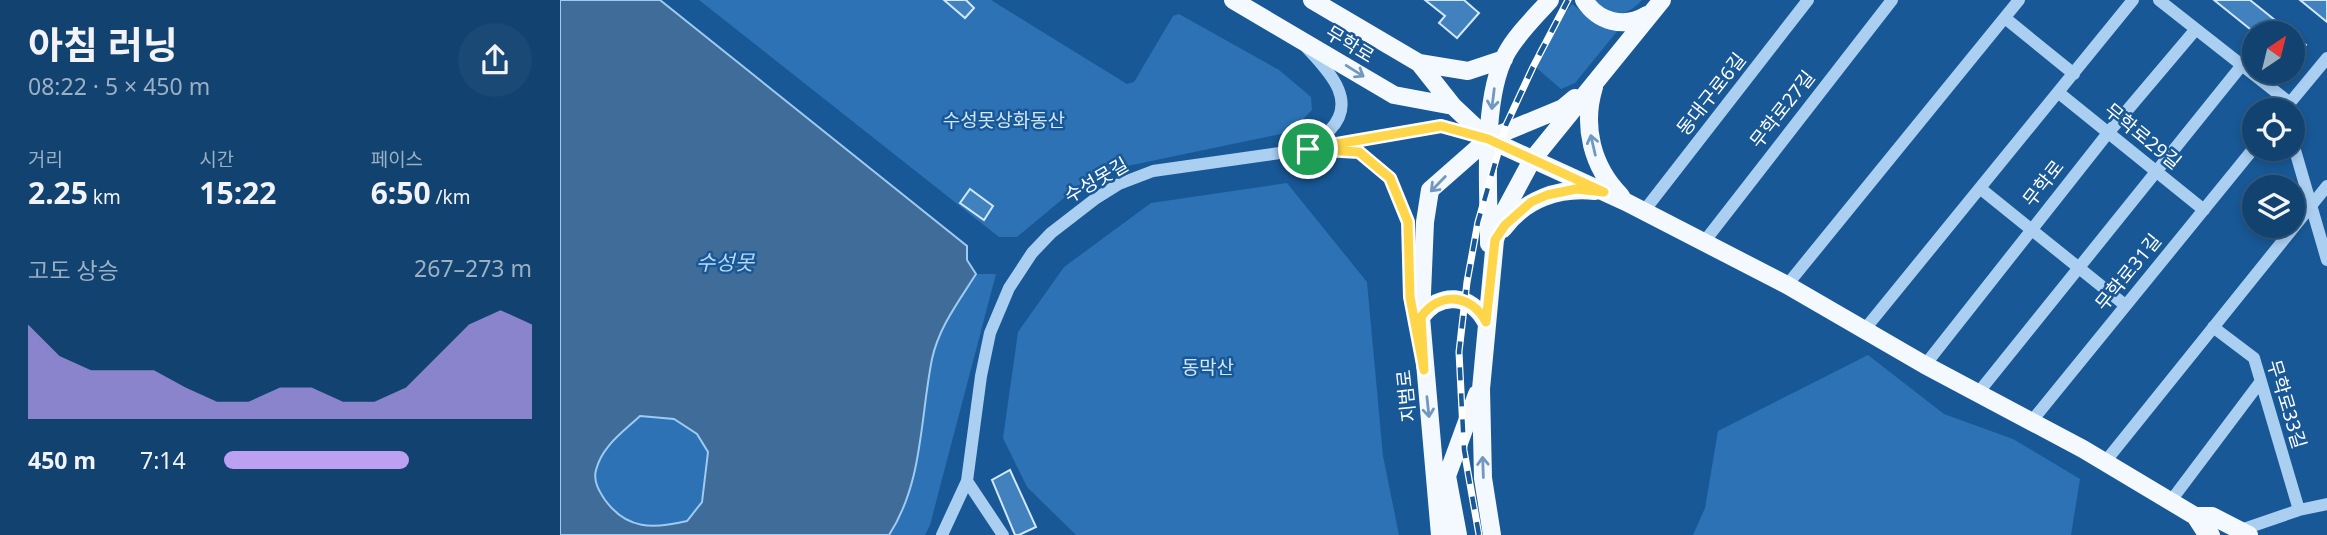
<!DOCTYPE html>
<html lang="ko">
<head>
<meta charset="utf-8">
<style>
	body { margin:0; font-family:"Noto Sans","Noto Sans KR",sans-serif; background:#1b4975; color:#f1f3f6; height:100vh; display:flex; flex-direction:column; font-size:26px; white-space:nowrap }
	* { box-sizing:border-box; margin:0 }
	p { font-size:23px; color:#9cb0c3 }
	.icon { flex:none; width:38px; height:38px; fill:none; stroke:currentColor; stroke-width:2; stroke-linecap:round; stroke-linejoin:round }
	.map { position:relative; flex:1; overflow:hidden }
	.sheet { display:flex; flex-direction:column; background:#124270; width:560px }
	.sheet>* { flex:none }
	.needle { width:46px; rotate:35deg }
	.controls { position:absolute; left:1682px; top:21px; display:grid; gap:14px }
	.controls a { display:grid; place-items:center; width:63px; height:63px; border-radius:50%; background:#124270; box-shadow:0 4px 10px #0003,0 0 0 2px #315b83; font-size:35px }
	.pin { position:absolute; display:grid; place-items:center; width:60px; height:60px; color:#fff; margin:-30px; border:4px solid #fff; border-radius:50%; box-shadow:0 2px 7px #0007 }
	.round { display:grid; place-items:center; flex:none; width:74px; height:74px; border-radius:37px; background:#1b4975 }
	.overview { display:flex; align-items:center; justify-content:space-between; height:119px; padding:0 28px }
	h1 { font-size:38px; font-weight:700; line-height:52px }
	.figures { display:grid; grid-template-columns:repeat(3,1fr); gap:10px; height:119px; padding:7px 28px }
	.figures div { display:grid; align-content:center }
	.figures b { font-size:30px; font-weight:700 }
	.figures small { font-size:19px; font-weight:400 }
	.figures p { font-size:19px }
	.chart { height:196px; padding:14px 28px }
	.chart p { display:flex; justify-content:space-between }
	.chart svg { width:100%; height:126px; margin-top:7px; fill:#bca0f2; opacity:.7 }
	ul { padding:0 28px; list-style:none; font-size:23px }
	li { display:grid; grid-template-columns:112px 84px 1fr; align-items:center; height:52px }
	li i { height:18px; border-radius:9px; background:#bca0f2 }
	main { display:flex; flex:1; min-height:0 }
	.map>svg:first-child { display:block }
	.green { fill:#2c72b4 }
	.water { fill:#3f6c98; stroke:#9dcbf3; stroke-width:2; fill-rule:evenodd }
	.building { fill:#4181bd; stroke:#d1e7fc; stroke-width:2 }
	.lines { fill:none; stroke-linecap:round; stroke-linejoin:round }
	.minor { stroke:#aacff1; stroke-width:12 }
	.major { stroke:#f4f9ff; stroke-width:18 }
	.rail-casing { stroke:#fff; stroke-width:7 }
	.rail { stroke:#185896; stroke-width:4.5; stroke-dasharray:13; stroke-linecap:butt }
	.oneway { stroke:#7098c0 }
	.route-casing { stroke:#fff; stroke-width:14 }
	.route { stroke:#ffd54a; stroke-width:9 }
	.labels { text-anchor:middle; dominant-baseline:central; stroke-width:5; stroke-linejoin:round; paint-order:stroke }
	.street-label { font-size:19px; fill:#fff; stroke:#185896 }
	.park-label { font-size:19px; fill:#d1e7fc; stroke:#185896 }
	.water-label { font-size:21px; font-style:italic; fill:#b7d9f7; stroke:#185896 }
</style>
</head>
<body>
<main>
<section class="sheet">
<div class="overview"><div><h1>아침 러닝</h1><p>08:22 · 5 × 450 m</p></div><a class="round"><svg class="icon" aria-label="share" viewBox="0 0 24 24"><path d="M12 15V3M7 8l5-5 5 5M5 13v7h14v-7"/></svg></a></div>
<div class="figures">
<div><p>거리</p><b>2.25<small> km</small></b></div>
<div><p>시간</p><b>15:22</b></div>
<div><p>페이스</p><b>6:50<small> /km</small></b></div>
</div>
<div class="chart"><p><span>고도 상승</span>267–273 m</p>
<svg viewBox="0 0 160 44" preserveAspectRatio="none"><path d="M0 44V11L10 22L20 27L30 27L40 27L50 33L60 38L70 38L80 33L90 33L100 38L110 38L120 33L130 22L140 11L150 6L160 11V44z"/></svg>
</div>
<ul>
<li><b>450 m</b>7:14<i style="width:60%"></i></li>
</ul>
</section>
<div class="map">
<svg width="1767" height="535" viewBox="0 0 1767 535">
	<rect width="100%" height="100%" fill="#185896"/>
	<path class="green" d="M139,0H431L567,84L574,82L613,16L619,14L719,70L751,97L752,110L730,132L534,173L457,237H439Z
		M1031,0H1082C1064,20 1050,16 1031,0Z
		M1012,4L1042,27L1059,29L1015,83L1001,89L972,64L978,48Z
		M727,183L807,282L823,456L839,535H516L467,487L443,438L458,332L504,267L591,203Z
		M416,274H436L370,525L365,535H329C363,483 360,419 372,359C379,327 399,301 416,274Z
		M1308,355L1384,414L1453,439L1520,479L1511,535H1133L1145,508L1158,431Z
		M80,416L114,419L137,434L148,452L142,502L127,521C93,529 67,530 45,500C39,491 33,481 36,470C42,446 63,432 80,416Z"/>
	<path class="water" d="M0,0H100L407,246V260L416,274C399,301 379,327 372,359C360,419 363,483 329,535H0ZM80,416L114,419L137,434L148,452L142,502L127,521C93,529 67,530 45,500C39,491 33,481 36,470C42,446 63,432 80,416Z"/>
	<path class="building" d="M384,0H406L414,8L405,18Z
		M865,0H904L919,13L897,38L879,23L885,16Z
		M1654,0H1690L1731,33H1695Z
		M1740,0H1767V22Z
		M1732,34L1746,45L1732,62Z
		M410,189L433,206L424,220L400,203Z
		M450,470L476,527L459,535H455L432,480Z"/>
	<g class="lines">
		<path class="minor" d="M1599,0L1730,103
			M1445,18L1514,74
			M747,48C767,70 799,100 770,130C764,137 756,142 749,148
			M1499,93L1644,210
			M1724,110L1767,58
			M1732,140L1767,260
			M770,150L799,152L830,178L848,222L850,297L855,324
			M1421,189L1565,305
			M1084,211L1248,0
			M1144,242L1332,0
			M1227,285L1459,0
			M1653,327L1694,358L1739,510
			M1305,329L1573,0
			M1365,365L1548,133L1636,29
			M1418,393L1682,65
			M1471,422L1694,148
			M1545,462L1767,186
			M407,481L443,535
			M1610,502L1701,381
			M1681,530L1739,510L1767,504
			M382,535L407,481L421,376L430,333L449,288L472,253L491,233L535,199L559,184L593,171L748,149L881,126L923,138"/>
		<path class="major" d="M673,0L834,95L893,106
			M752,0L859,63L893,106L928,139L1066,202L1227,285L1365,365L1523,449L1635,516L1644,530L1651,535
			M1024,0C1038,22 1064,29 1087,15
			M859,63L908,71L944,59
			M1034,87C1022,126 1032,167 1061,196
			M943,229C965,199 999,187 1035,191
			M929,244C929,191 921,100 946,54C956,35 975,17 990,0
			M861,317C880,291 911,294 926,322
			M1635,516H1652L1689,535
			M880,535L861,317L865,222L870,190L928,139L1003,108L1015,98
			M898,535L887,476L917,394
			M932,535L923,478L921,389L935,240L944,212L972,160L1102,0"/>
		<defs>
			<path id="rail" d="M919,535L904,450L899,352L907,282L918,222L946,125L973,67L1008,0"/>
		</defs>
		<use href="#rail" class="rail-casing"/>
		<use href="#rail" class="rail"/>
	</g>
	<defs><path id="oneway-shaft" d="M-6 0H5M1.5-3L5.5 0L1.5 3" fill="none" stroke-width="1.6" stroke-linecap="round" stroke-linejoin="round" transform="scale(1.75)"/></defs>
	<g class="oneway">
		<use href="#oneway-shaft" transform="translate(795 71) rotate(32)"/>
		<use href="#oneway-shaft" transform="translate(933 99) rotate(97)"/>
		<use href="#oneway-shaft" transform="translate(1033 145) rotate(-103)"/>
		<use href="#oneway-shaft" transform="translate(878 184) rotate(134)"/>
		<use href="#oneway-shaft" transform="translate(868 407) rotate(84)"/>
		<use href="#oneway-shaft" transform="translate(923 467) rotate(-92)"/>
	</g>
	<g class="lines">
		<defs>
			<path id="route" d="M881,126L928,139L1044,192L1016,189L987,195L971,202L945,225L935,240L926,322C911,294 880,291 861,317L864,370L850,297L848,222L830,178L799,152L748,149Z"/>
		</defs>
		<use href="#route" class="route-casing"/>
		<use href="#route" class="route"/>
	</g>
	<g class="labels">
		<g class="street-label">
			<text transform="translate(790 44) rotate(31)">무학로</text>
			<text transform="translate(1151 94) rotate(-52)">동대구로6길</text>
			<text transform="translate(1222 109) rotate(-52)">무학로27길</text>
			<text transform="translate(1583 136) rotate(39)">무학로29길</text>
			<text transform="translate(536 180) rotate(-30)">수성못길</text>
			<text transform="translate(1483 183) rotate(-52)">무학로</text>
			<text transform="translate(1568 272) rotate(-51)">무학로31길</text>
			<text transform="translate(846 396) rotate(-96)">지범로</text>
			<text transform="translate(1727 404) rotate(73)">무학로33길</text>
		</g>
		<g class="park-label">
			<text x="444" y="120">수성못상화동산</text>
			<text x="648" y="367">동막산</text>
		</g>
		<g class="water-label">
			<text x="165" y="262">수성못</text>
		</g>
	</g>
</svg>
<div class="controls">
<a><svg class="needle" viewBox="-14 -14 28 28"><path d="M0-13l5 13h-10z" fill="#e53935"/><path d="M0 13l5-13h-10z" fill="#9cb0c3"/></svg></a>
<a><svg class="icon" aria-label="locate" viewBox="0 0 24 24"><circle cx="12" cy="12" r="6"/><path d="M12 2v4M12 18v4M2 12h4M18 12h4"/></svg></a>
<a><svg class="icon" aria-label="layers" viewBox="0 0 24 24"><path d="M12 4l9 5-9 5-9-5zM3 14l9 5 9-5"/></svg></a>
</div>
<div class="pin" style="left:748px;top:149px;background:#1e9e55"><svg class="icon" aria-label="arrive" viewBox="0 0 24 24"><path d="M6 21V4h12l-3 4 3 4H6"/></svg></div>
</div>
</main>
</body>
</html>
